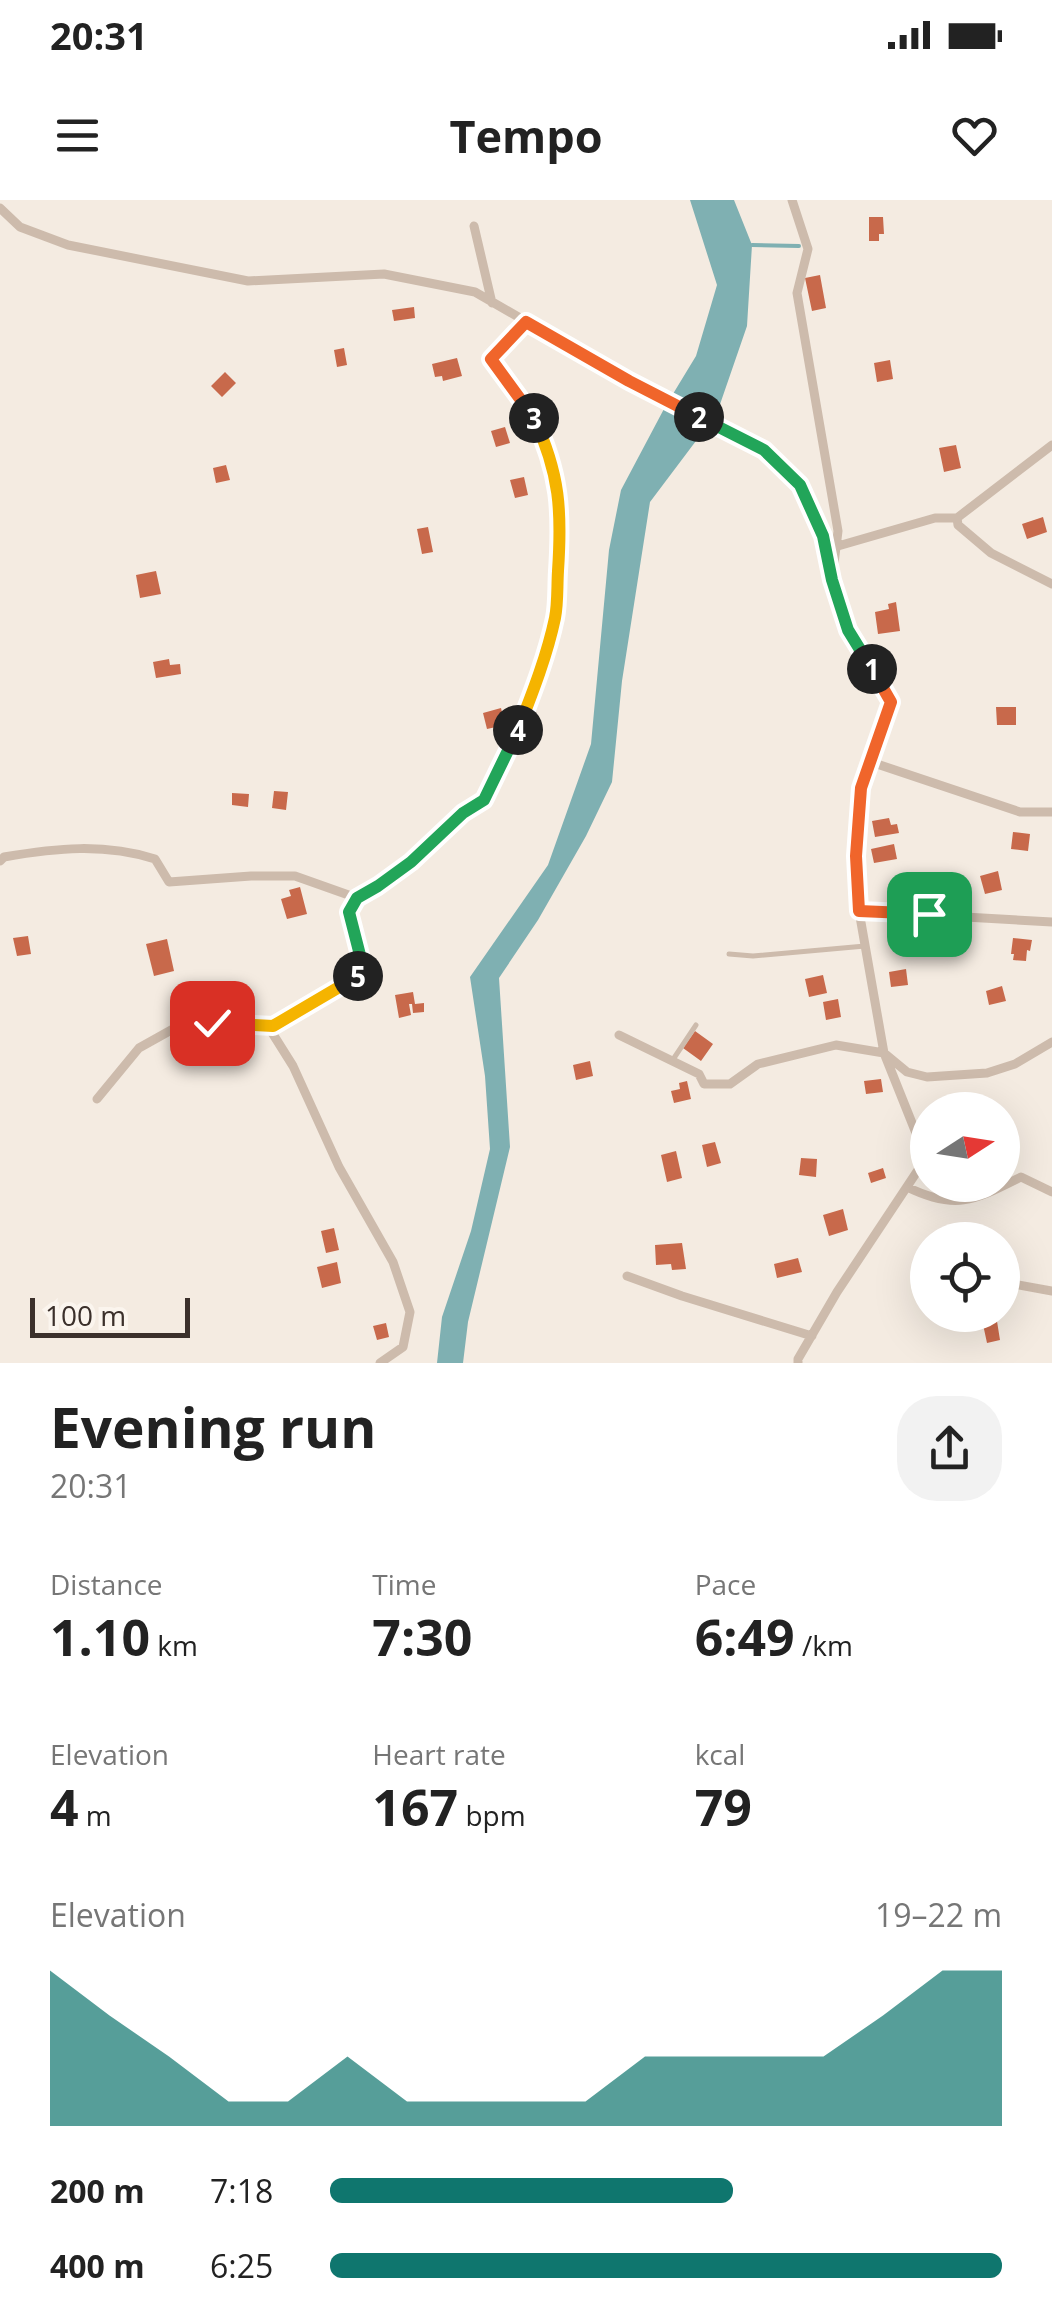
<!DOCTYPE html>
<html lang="en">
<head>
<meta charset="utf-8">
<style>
	body { margin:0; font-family:"Open Sans",sans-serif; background:#f2f2f2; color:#222; height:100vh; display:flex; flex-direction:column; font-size:38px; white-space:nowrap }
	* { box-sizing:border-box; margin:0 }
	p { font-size:32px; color:#767676 }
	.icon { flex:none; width:55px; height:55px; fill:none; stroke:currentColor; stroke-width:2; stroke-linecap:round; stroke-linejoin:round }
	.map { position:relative; height:1163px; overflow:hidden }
	.details { display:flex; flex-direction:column; background:#fff; flex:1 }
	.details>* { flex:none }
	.needle { width:65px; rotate:78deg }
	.buttons { position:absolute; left:910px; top:892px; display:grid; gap:20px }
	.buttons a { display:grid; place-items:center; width:110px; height:110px; border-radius:50%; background:#fff; box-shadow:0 10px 40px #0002; font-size:50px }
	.scale { position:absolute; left:30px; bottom:25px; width:160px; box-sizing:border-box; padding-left:10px; border:5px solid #3b302b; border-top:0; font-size:28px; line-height:35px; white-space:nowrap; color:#3b302b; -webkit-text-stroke:8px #fbf5ee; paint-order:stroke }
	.pin { position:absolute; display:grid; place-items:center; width:85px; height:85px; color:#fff; margin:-42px; border-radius:20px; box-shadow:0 5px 15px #0006 }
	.km { position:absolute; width:50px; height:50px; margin:-25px; border-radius:50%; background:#222; color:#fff; font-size:28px; line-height:50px; text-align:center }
	.round { display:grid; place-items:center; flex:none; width:105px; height:105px; border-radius:40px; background:#f2f2f2 }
	.overview { display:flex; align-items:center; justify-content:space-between; height:170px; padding:0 50px }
	h1 { font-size:55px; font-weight:700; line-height:75px }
	.stats { display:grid; grid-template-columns:repeat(3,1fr); gap:15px; height:170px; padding:10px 50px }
	.stats div { display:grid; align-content:center }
	.stats b { font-size:50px; font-weight:700 }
	.stats small { font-size:28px; font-weight:400 }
	.stats p { font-size:28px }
	.chart { height:280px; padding:20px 50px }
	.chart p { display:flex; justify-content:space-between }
	.chart svg { width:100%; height:180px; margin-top:10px; fill:#0f766e; opacity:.7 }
	ul { padding:0 50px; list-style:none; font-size:32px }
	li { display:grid; grid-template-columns:160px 120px 1fr; align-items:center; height:75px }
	li i { height:25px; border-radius:12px; background:#0f766e }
	.status { display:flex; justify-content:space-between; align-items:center; height:70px; padding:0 50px; background:#fff; direction:ltr }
	.status svg { height:28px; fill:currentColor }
	header { display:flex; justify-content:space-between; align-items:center; height:130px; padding:0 50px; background:#fff; font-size:45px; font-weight:700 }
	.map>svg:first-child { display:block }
	.water { fill:#7fb0b2 }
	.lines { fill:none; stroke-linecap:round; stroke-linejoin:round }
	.stream { stroke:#7fb0b2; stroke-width:4 }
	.building { fill:#c8694b }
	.lane { stroke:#cdbbac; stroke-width:5 }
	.street { stroke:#cdbbac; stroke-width:9 }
	.split-1-casing { stroke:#fff; stroke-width:20 }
	.split-2-casing { stroke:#fff; stroke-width:20 }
	.split-3-casing { stroke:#fff; stroke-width:20 }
	.split-4-casing { stroke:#fff; stroke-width:20 }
	.split-5-casing { stroke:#fff; stroke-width:20 }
	.split-6-casing { stroke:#fff; stroke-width:20 }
	.split-1 { stroke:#f0652b; stroke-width:12 }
	.split-2 { stroke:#22a559; stroke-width:12 }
	.split-3 { stroke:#f0652b; stroke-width:12 }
	.split-4 { stroke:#f5b400; stroke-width:12 }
	.split-5 { stroke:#22a559; stroke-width:12 }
	.split-6 { stroke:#f5b400; stroke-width:12 }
</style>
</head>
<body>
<div class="status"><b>20:31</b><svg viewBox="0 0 49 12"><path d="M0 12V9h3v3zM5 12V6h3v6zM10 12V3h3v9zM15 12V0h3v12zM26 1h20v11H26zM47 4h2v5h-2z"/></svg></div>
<header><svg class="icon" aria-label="menu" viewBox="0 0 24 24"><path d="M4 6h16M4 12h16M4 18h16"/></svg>Tempo<svg class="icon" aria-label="heart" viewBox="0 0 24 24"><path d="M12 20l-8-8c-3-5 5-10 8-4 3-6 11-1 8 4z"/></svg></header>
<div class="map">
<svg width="1052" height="1163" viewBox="0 0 1052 1163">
	<rect width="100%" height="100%" fill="#f4ebe1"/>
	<path class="water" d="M690,0H734L752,45L747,126L717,213L650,302L622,481L612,582L586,636L538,720L499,778L510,947L468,1122L463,1163H437L442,1117L471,1031L490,949L485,876L470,777L548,665L591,544L609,350L621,290L665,207L696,156L717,85Z"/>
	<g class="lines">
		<path class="stream" d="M752,45L799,46"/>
	</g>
	<path class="building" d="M869,17H883L884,34H879V41H869Z
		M820,75L826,108L812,111L805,78Z
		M414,107L415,118L394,121L392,110Z
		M344,148L347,165L337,167L334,150Z
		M457,158L462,176L443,181L442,176L435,177L432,164Z
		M890,160L893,179L877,182L874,163Z
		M225,172L236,183L222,197L211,186Z
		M505,227L510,243L496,247L491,231Z
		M956,245L961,268L944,272L939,248Z
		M226,265L230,280L216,283L213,268Z
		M524,277L528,295L515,298L510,280Z
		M1043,317L1047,332L1027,339L1022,324Z
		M428,327L433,352L422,354L417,329Z
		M156,371L161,394L140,398L136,375Z
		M896,402L900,431L878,434L875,412L889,409L888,404Z
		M169,459L170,465L180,464L181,474L156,478L153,462Z
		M996,507H1016V525H997Z
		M501,508L505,525L487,529L483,513Z
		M274,591L288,592L286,610L272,608Z
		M232,593L249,594L248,607L232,605Z
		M889,618L891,625L897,624L899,633L875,637L872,621Z
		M1013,632L1030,634L1028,651L1011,649Z
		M894,644L897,659L874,663L871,649Z
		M998,671L1002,690L985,694L980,676Z
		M300,687L307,714L287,719L281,699L291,696L289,690Z
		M909,723L910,744L893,745L892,724Z
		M28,736L31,754L17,756L13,738Z
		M1013,738L1032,740L1030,751L1027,750L1026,761L1013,760L1014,754H1011Z
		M167,739L174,771L154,776L146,744Z
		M906,769L908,785L891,787L889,772Z
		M823,775L827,793L809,797L805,779Z
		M1002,786L1006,801L989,805L986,791Z
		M413,792L415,804L424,803V812L413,813L412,804H409L411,815L399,818L395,795Z
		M838,799L841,817L826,820L823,802Z
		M695,831L713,844L701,861L683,848Z
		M590,861L593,876L576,880L573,865Z
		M881,879L883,892L866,894L864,881Z
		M687,881L691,899L674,903L671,891L680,889L679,883Z
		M715,942L721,963L707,967L702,945Z
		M676,951L682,978L667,982L661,955Z
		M801,958L817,959L816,977L799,975Z
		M883,968L886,978L871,983L868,973Z
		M843,1009L848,1030L829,1036L823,1015Z
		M334,1028L339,1050L326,1053L321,1031Z
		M682,1043L686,1069L672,1070L671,1064L656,1065L655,1045Z
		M798,1058L802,1072L777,1078L774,1064Z
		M337,1062L341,1083L322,1088L317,1067Z
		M981,1115H996L1000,1140L987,1143Z
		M386,1123L389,1137L377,1140L373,1126Z"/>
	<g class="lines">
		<path class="lane" d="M729,754L753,756L865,746
			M672,861L696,825"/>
		<path class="street" d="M792,0L808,49L797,93L838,331L832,380L848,430L891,502L861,588L856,655L859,711L884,853L926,958L837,1092L798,1159V1163
			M0,8L20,27L68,45L248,81L384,74L475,92L629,181L764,250L800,285L823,336L831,375
			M474,26L492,103
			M957,318L958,325L991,353L1052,384
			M838,346L935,318H957L1052,245
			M871,562L1020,612H1052
			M0,661L4,657C56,648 104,643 155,659L169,682L251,676H295L357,698
			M859,711L1052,722
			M273,826L271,831L293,866L339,967L393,1062L410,1112L403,1147L380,1163
			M619,835L699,874L704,884H730L758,864L836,845L884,853L907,872L927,877L987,873L1015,864L1052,842
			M97,899L139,848L173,829L212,823L273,826L361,774V759L349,712L357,698L379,686L411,662L463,613L483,600L517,532L538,476L555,416L562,326L556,281L546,243L531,213L491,159L526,122
			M907,987C956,1011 975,1000 1021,977L1052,992
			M627,1076L682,1096L812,1136
			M1002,1082L1052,1091"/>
	</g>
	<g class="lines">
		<defs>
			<path id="split-1" d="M872,469L891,502L861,588L856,656L859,711L929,714"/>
			<path id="split-2" d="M699,217L764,250L800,285L823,336L832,380L848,430L872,469"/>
			<path id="split-3" d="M534,218L491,159L526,122L629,181L699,217"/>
			<path id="split-4" d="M518,530C532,494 547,456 555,418C558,403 557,387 558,371C562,311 560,274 534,218"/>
			<path id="split-5" d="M358,776L361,774V759L349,712L357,698L378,686L411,662L463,613L484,600L518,530"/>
			<path id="split-6" d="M212,823L273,826L358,776"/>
		</defs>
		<use href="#split-1" class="split-1-casing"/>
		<use href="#split-2" class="split-2-casing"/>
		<use href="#split-3" class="split-3-casing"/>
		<use href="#split-4" class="split-4-casing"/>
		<use href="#split-5" class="split-5-casing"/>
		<use href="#split-6" class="split-6-casing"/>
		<use href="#split-1" class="split-1"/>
		<use href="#split-2" class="split-2"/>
		<use href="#split-3" class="split-3"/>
		<use href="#split-4" class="split-4"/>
		<use href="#split-5" class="split-5"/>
		<use href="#split-6" class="split-6"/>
	</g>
</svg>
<div class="buttons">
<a><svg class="needle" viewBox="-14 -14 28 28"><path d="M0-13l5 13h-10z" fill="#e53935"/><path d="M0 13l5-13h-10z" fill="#767676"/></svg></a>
<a><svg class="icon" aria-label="locate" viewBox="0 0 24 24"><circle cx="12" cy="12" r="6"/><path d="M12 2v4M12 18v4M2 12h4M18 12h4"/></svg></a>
</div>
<div class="scale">100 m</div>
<div class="pin" style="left:929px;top:714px;background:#1e9e55"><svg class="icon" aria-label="arrive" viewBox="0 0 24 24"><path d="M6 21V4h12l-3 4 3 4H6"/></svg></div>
<div class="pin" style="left:212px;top:823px;background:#d93025"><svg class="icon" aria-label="check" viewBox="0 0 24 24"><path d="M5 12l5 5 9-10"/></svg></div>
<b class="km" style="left:872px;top:469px">1</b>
<b class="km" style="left:699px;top:217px">2</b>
<b class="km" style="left:534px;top:218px">3</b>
<b class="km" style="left:518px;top:530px">4</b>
<b class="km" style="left:358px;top:776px">5</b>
</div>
<section class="details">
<div class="overview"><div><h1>Evening run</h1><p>20:31</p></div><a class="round"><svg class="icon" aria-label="share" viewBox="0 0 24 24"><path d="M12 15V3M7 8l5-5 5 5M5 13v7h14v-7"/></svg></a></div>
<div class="stats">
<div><p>Distance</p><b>1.10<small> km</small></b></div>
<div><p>Time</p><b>7:30</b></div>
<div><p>Pace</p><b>6:49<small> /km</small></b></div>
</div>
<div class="stats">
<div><p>Elevation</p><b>4<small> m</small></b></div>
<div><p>Heart rate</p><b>167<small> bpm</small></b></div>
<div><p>kcal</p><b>79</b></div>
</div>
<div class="chart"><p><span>Elevation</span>19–22 m</p>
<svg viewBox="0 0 160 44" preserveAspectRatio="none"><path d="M0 44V6L10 17L20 27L30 38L40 38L50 27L60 38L70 38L80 38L90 38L100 27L110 27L120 27L130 27L140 17L150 6L160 6V44z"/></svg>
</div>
<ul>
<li><b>200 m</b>7:18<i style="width:60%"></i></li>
<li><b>400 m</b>6:25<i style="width:100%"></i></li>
</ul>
</section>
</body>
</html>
